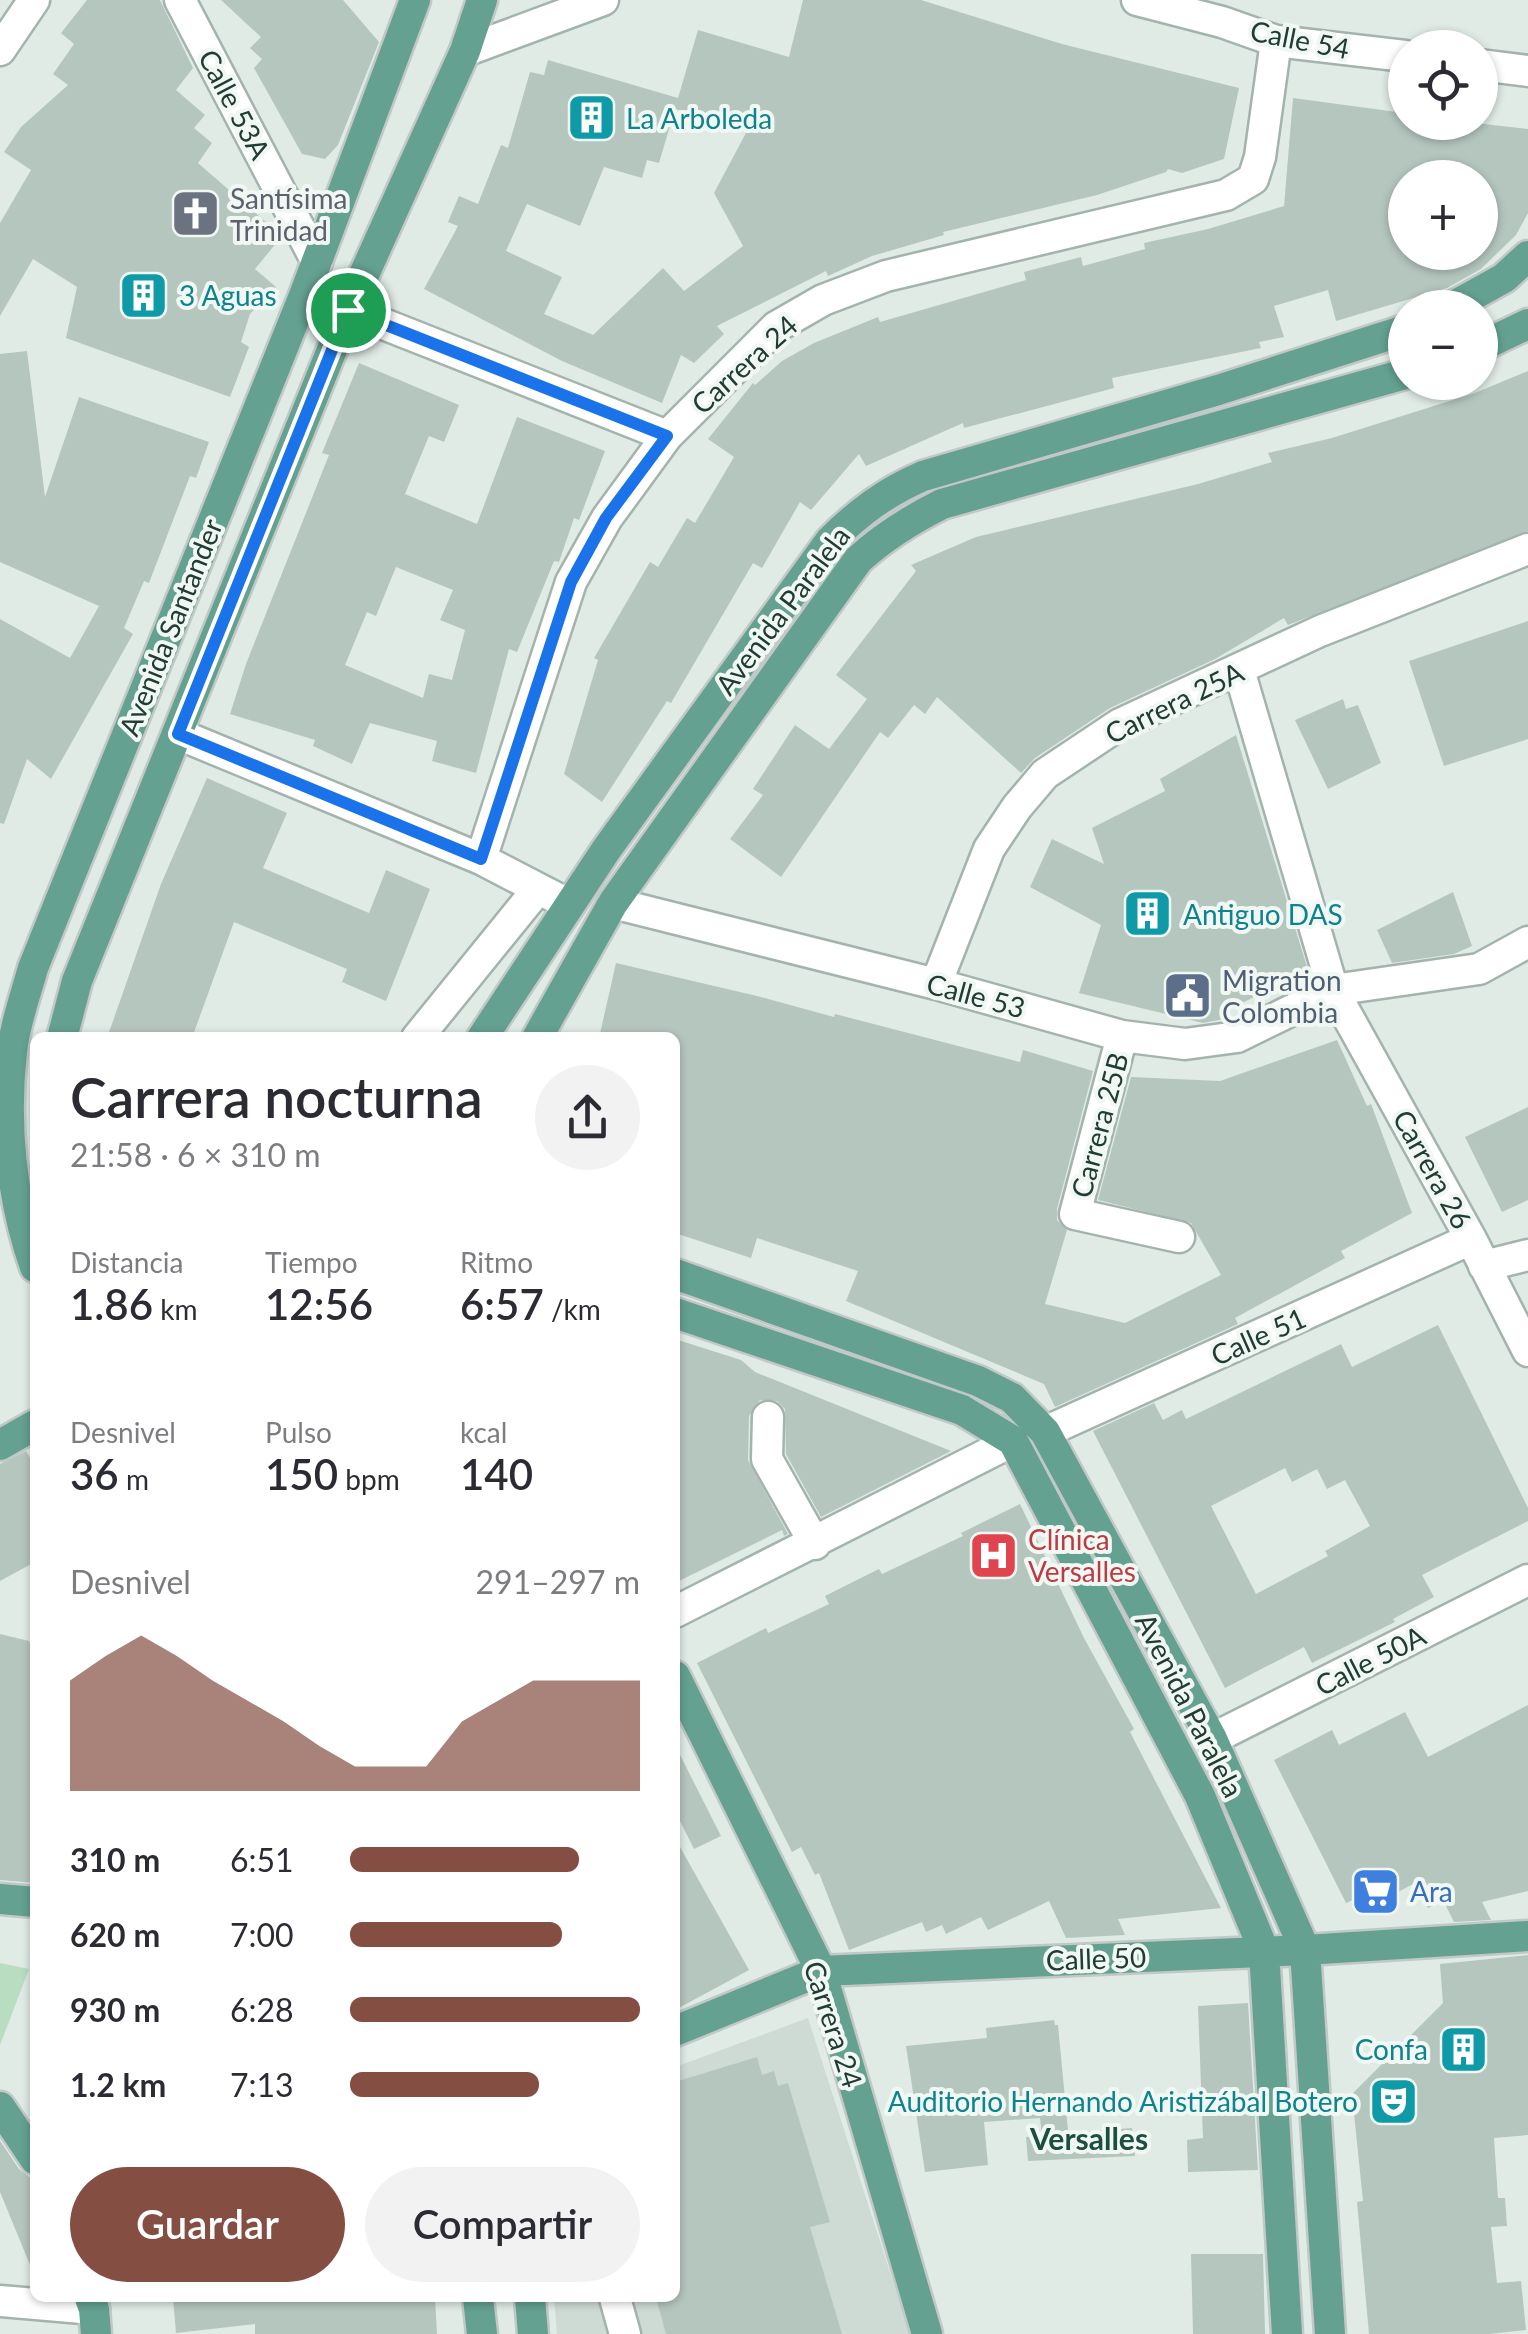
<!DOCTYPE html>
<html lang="es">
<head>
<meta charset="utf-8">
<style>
	body { margin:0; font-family:Lato,sans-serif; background:#f2f2f3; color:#2b2b33; height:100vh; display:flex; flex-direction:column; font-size:38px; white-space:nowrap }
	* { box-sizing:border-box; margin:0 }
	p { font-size:32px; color:#7c7c81 }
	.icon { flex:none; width:55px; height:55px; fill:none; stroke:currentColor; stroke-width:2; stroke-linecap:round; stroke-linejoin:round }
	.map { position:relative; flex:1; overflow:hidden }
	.panel { position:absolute; left:30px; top:1032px; width:650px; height:1270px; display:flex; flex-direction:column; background:#fff; border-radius:15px; box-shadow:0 2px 8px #0004 }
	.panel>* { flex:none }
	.fabs { position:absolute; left:1388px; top:30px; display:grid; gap:20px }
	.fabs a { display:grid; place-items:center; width:110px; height:110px; border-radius:50%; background:#fff; box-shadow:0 2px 8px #0004; font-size:50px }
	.pin { position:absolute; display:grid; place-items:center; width:85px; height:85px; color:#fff; margin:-42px; border:5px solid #fff; border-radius:50%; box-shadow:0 2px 10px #0007 }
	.round { display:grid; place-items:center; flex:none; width:105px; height:105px; border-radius:52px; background:#f2f2f3 }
	.summary { display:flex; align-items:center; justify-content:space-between; height:170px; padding:0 40px }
	h1 { font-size:55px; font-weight:600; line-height:75px }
	.figures { display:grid; grid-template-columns:repeat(3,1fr); gap:15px; height:170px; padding:10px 40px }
	.figures div { display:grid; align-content:center }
	.figures b { font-size:42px; font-weight:600 }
	.figures small { font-size:28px; font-weight:400 }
	.figures p { font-size:28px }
	.chart { height:280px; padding:20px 40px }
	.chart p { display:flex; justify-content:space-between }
	.chart svg { width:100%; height:180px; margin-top:10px; fill:#854e43; opacity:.7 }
	.action { display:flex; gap:20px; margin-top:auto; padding:20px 40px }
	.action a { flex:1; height:115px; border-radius:60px; background:#854e43; color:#fff; font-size:40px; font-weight:600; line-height:115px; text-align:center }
	.action a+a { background:#f2f2f3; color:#2b2b33 }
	ul { padding:0 40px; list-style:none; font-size:32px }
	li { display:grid; grid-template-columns:160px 120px 1fr; align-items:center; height:75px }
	li i { height:25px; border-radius:12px; background:#854e43 }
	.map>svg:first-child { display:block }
	.built { fill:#cedbd5 }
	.green { fill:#b8ddc1 }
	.building { fill:#b5c6bf; fill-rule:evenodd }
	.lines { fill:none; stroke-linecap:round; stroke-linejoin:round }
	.minor-casing { stroke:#a3b3ad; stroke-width:35 }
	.major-casing { stroke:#c1c8c6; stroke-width:35 }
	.minor { stroke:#fff; stroke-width:30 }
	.major { stroke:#64a190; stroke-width:30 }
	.route-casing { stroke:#fff; stroke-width:20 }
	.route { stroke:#1a73e8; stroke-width:12 }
	.labels { text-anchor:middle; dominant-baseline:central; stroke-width:8; stroke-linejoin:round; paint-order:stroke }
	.street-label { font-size:28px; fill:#213c34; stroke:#f1f8f4 }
	.culture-label { font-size:28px; fill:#0d838f; stroke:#f1f8f4; text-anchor:start }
	.worship-label { font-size:28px; fill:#5b616d; stroke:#f1f8f4; text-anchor:start }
	.service-label { font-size:28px; fill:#4e5e75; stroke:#f1f8f4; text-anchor:start }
	.health-label { font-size:28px; fill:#be3a42; stroke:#f1f8f4; text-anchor:start }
	.shop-label { font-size:28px; fill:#366cbe; stroke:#f1f8f4; text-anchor:start }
	.neighbourhood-label { font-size:30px; font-weight:bold; fill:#1c4e41; stroke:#f1f8f4 }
</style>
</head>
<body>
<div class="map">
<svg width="1528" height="2334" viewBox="0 0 1528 2334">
	<rect width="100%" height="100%" fill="#e0ebe6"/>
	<path class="built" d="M808,2018L910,2334H557L554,2298H675V2067Z"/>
	<path class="green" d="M0,1963L29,1969L0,2045Z"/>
	<path class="building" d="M87,0H160L193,68L176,90L205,115L194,128L212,143L198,163L282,236L255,269L276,287L250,314L241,342L249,347L230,397L66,338L77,287L33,259L0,316V223L31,170L4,152L21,127L68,85L53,74L74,44L61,33Z
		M221,0H343L379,42L338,145L325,159L302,154L254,68L262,59L250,48L261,37Z
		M803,0H921L1062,44L1239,88L1224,159L1182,173L1168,169L1166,172L1097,195L943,232L944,235L872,256L828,276L826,271L717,326L724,334L694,363L681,355L662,403L562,361L424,289L458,226L448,222L459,196L478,204L501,145L508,148L530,72L544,75L548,60L678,98L698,30L789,57ZM675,109L747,131L714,193L743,246L684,291L663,268L593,335L544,314L562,277L506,251L527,204L580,226L604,167L642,178L647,160L659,163Z
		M1293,98L1397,112V115L1405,116V122H1466L1528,129V213L1516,235L1481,269L1447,288L1336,321L1328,290L1274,306L1284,337L1259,342L1261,348L1112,378L1114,388L964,428L963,423L866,466L859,454L811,510L800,502L762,568L753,563L671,703L667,701L602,802L564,774L598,660L594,658L650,562L658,567L687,518L695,523L734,457L708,439L753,383L755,385L782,361L814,343L878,317L880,322L1026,280L1024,272L1081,257L1083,266L1145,249L1144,243L1208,229L1284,206ZM1405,178H1480V252H1405Z
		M27,351L45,497L79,397L209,442L196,478L190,476L149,583L144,581L124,628L133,634L51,779L27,759L4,824L0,823V619L70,658L99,606L0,562V354Z
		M359,363L459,405L444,442L429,436L405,494L477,524L517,417L605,451L579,520L574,518L559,562L554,561L517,652L509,649L476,773L432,761L437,741L370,723L352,764L313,746L315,740L230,714L246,664L329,455L322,453ZM396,567L453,590L440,620L465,630L452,680L429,674L423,698L345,665L367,612L376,616Z
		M1528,371V531L1288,625L1284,618L1215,659L1110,708L1035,758L1021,773L937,697L925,714L914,705L888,738L880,732L781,877L730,839L763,795L753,789L795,725L829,749L867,699L836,675L916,571L911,565L976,537L1198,484L1272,462L1268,453L1332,438L1475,393Z
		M1528,621V739L1444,766L1409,661Z
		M1343,699L1346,709L1358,705L1381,763L1328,789L1295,720Z
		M1236,735L1308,970L1222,1013L1224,1019L1203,1023L1079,993L1101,925L1030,887L1052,839L1104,864L1092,828L1165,791L1160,779Z
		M207,778L287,813L263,868L369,913L386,870L430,889L386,1001L342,982L347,969L234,922L192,1038H107L161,884Z
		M1453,892L1472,946L1454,954L1392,963L1377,930Z
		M616,963L757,996L834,1017L835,1014L1020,1062L1023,1050L1093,1071L1057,1209V1220L1067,1230L1045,1304L1125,1323L1221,1275L1191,1223L1098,1200L1131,1077L1220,1081L1337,1040L1367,1106L1371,1104L1412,1213L1341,1251L1345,1258L1235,1318L1238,1324L1055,1407L1044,1384L846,1301L858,1271L757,1238L751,1258L675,1233V1038H599Z
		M1528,1107V1200L1502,1212L1465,1137Z
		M1438,1325L1528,1508V1521L1422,1575L1434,1597L1393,1619L1395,1622L1312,1663L1304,1647L1225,1688L1093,1431L1154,1403L1163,1420L1182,1410L1186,1419L1341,1344L1352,1367ZM1285,1468L1292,1482L1317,1469L1327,1489L1345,1480L1370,1526L1325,1551L1328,1556L1256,1594L1211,1506Z
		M675,1339L741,1360L755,1372L951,1451L821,1517L786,1454L785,1409L777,1401L760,1400L749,1416L748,1460L788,1534L784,1536L782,1530L675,1583Z
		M26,1451L35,1467V1562L0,1581V1464Z
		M1020,1504L1084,1638L1134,1729L1130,1732L1221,1908L1118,1919L1125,1935L1066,1938L1049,1901L988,1930L981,1917L946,1934L942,1925L926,1932L922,1922L849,1950L819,1873L815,1875L801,1847L792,1852L697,1663L766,1628L768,1633L829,1604L825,1596L879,1569L882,1574L963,1536L961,1533Z
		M0,1634L29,1641L35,1658V1883L0,1880Z
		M1528,1705V1891L1482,1902L1491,1920L1454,1922L1443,1900L1428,1908L1415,1883L1368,1908L1362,1896L1346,1903L1274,1760L1332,1730L1339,1745L1405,1712L1428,1757Z
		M675,1745L721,1836L694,1849L675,1811Z
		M675,1838L749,1970L675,2010Z
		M1528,1955V2135L1494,2138L1498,2198H1505L1507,2226L1491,2227L1497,2283L1521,2281L1526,2330L1489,2334H1369L1357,2202L1363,2201L1352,2094L1443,2003L1440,1964Z
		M1248,2003L1258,2170L1188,2172L1187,2140L1203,2138L1198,2006Z
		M1054,2020L1055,2025H1058L1068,2130H1073V2133L1132,2128L1135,2156L1028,2161L1026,2137L1042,2136L1040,2118L984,2122L988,2165L925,2172L906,2046L987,2038L986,2028Z
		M757,2057L762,2075L774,2071L778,2086L788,2083L830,2222L810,2227L842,2334H666L656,2298H675V2082Z
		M0,2141L19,2169L35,2181V2277L0,2192Z
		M1191,2254H1263L1265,2334H1193Z
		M173,2298H435L437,2334H255V2324L176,2333Z"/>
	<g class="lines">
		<defs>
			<path id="minor" d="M180,0L317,262
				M1137,0L1222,22L1276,41L1405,56
				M0,50L34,0
				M465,51L603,0
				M1480,65L1528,71
				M348,310L667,436
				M1239,670L1333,990L1471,1239L1528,1351
				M178,734L481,859L568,904
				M481,859L571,582L607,518L667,436L776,327L823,300L886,276L1226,195L1253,179L1260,157L1276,41
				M613,903L936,984L1122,1036L1185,1044L1237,1037L1333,990L1479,969L1528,942
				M936,984L989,849L1017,807L1045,774L1120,724L1320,631L1528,549
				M1122,1036L1075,1214L1179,1237
				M417,1038L537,890
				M1484,1266L1528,1255
				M768,1417L767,1459L815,1544
				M1045,1432L1471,1239
				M675,1612L1013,1441
				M1212,1739L1528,1580
				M615,2298L625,2334
				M0,2301L94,2309"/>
			<path id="major" d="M1450,308L1504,278L1528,256
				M1480,347L1528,324
				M62,1038L77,981L348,310L465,51L482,0
				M482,1038L606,850L830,541C859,512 886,492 923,476L1218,390L1405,330
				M537,1038L613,903L858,560C884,536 910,520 942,504L1405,374
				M35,1267C11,1199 4,1123 12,1051C15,1023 26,994 33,968L305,293L415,0
				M675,1274L978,1381L1012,1398L1045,1432L1212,1739L1305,1950L1330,2334
				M675,1313L962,1410L1013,1441L1200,1796L1264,1951L1287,2334
				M0,1445L35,1425
				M675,1676L821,1971L927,2334
				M0,1899L35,1902
				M675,2031L821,1971L1305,1950L1528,1936
				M0,2107L35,2159
				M90,2298L94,2309L96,2334
				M478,2298L482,2334
				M530,2298L533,2334"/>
		</defs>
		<use href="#minor" class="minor-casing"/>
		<use href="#major" class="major-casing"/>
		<use href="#minor" class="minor"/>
		<use href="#major" class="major"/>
	</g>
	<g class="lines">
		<defs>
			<path id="route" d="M348,310L667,436L606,518L571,582L481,859L178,734Z"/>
		</defs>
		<use href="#route" class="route-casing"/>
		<use href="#route" class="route"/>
	</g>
	<defs>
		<symbol id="building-square" viewBox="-11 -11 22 22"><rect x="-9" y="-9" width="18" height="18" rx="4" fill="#0f9aa8" stroke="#f1f8f4"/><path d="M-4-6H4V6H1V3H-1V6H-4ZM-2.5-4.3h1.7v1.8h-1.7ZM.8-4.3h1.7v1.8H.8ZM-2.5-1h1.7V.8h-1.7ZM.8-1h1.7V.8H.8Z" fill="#fff"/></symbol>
		<symbol id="church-square" viewBox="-11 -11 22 22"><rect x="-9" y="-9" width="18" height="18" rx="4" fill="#6b7280" stroke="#f1f8f4"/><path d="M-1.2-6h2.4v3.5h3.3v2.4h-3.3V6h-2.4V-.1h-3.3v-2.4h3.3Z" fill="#fff"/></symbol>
		<symbol id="civic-square" viewBox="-11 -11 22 22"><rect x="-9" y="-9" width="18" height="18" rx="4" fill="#5c6f8a" stroke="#f1f8f4"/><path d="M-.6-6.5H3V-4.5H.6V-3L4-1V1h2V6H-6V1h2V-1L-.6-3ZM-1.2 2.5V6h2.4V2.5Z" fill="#fff"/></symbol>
		<symbol id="hospital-square" viewBox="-11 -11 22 22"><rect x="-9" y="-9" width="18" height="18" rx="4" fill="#e0444e" stroke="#f1f8f4"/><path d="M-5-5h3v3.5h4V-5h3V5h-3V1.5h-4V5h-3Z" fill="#fff"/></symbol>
		<symbol id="supermarket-square" viewBox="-11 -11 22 22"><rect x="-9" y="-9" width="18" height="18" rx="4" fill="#3f7fe0" stroke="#f1f8f4"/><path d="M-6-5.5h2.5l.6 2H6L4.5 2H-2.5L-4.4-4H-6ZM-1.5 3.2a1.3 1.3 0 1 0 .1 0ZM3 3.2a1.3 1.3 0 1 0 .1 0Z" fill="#fff"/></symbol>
		<symbol id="theatre-square" viewBox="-11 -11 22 22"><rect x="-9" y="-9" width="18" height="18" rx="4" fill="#0f9aa8" stroke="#f1f8f4"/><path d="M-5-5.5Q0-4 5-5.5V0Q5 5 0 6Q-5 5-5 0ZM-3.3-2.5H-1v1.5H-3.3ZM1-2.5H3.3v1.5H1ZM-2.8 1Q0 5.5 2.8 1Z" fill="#fff"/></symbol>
	</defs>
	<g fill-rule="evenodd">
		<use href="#building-square" x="564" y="90" width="55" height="55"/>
		<use href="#church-square" x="168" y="186" width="55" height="55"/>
		<use href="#building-square" x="116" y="268" width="55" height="55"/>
		<use href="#building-square" x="1120" y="886" width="55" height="55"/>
		<use href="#civic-square" x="1160" y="968" width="55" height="55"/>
		<use href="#hospital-square" x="966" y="1528" width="55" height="55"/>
		<use href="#supermarket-square" x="1348" y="1864" width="55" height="55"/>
		<use href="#building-square" x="1436" y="2022" width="55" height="55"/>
		<use href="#theatre-square" x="1366" y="2074" width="55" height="55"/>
	</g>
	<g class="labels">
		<g class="street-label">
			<text transform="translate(1300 39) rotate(11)">Calle 54</text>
			<text transform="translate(235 104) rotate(62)">Calle 53A</text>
			<text transform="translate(744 364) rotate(-42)">Carrera 24</text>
			<text transform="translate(782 610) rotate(-53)">Avenida Paralela</text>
			<text transform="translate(170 627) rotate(-68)">Avenida Santander</text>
			<text transform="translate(1174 702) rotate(-26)">Carrera 25A</text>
			<text transform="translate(976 995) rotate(15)">Calle 53</text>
			<text transform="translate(1099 1125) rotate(-75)">Carrera 25B</text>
			<text transform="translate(1433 1169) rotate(61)">Carrera 26</text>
			<text transform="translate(1258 1336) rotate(-24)">Calle 51</text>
			<text transform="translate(1370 1660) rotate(-27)">Calle 50A</text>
			<text transform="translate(1190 1705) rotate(63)">Avenida Paralela</text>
			<text transform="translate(1096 1958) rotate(-2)">Calle 50</text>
			<text transform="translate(834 2024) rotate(72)">Carrera 24</text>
		</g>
		<g class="culture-label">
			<text x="626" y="118">La Arboleda</text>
			<text x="179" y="295">3 Aguas</text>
			<text x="1183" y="914">Antiguo DAS</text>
			<text x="1428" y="2049" text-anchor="end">Confa</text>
			<text x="1358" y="2101" text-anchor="end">Auditorio Hernando Aristizábal Botero</text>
		</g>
		<g class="worship-label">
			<text x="230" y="198">Santísima<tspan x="230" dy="32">Trinidad</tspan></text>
		</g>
		<g class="service-label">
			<text x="1222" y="980">Migration<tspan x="1222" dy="32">Colombia</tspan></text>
		</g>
		<g class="health-label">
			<text x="1028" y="1539">Clínica<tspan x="1028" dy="32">Versalles</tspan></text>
		</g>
		<g class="shop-label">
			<text x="1410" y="1891">Ara</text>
		</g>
		<g class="neighbourhood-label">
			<text x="1089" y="2138">Versalles</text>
		</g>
	</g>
</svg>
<div class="fabs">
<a><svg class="icon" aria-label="locate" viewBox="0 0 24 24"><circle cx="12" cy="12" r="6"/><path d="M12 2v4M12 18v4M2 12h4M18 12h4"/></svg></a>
<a>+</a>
<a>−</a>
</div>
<div class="pin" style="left:348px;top:310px;background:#1e9e55"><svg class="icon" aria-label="arrive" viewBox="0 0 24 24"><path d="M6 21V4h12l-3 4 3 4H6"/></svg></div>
<section class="panel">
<div class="summary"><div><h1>Carrera nocturna</h1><p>21:58 · 6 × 310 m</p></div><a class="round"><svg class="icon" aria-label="share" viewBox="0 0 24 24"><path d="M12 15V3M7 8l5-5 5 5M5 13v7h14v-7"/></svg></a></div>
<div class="figures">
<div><p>Distancia</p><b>1.86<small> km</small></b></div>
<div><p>Tiempo</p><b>12:56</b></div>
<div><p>Ritmo</p><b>6:57<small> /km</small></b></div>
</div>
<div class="figures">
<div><p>Desnivel</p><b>36<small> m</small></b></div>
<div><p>Pulso</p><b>150<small> bpm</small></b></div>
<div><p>kcal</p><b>140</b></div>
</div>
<div class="chart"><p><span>Desnivel</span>291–297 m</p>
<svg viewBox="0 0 160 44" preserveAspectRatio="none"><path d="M0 44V17L10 11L20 6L30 11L40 17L50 22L60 27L70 33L80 38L90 38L100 38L110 27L120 22L130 17L140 17L150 17L160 17V44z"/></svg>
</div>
<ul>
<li><b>310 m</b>6:51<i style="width:79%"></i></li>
<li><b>620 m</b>7:00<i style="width:73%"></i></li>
<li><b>930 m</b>6:28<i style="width:100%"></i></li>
<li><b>1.2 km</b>7:13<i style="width:65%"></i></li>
</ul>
<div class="action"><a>Guardar</a><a>Compartir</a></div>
</section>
</div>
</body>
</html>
